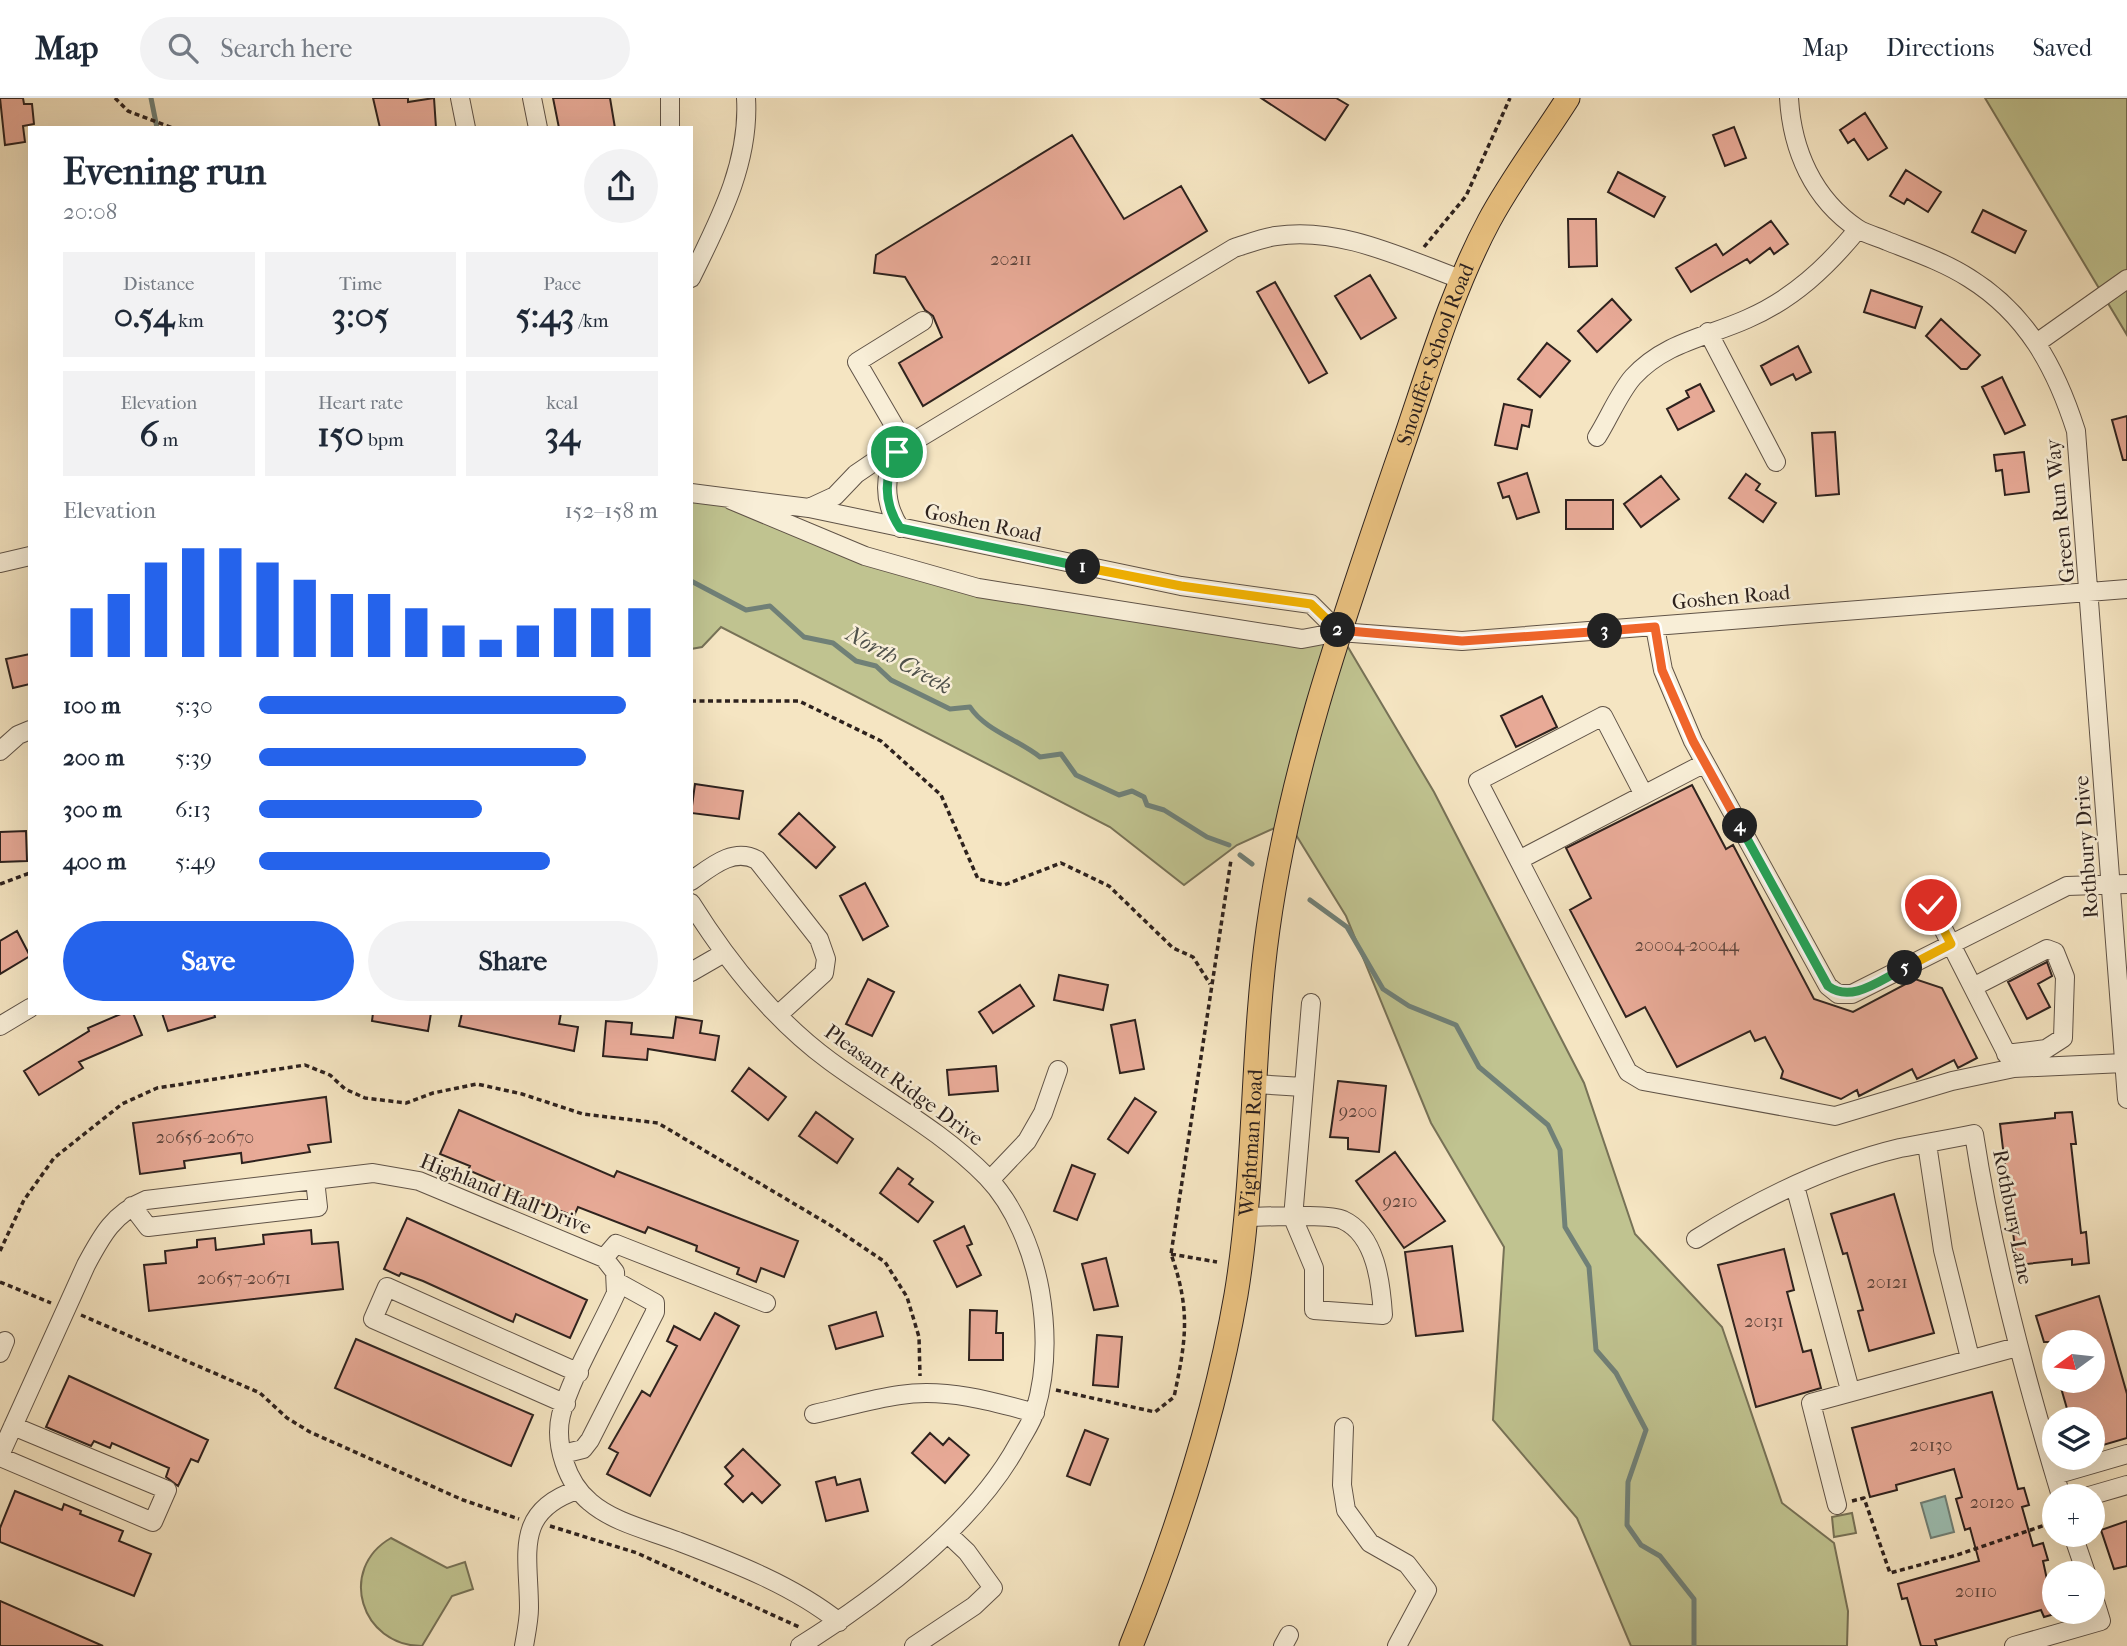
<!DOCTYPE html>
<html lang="en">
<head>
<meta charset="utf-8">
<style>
	body { margin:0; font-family:"IM FELL French Canon",serif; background:#f2f2f3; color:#1f2937; height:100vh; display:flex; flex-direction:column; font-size:26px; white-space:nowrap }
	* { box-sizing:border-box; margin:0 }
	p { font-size:23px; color:#747a83 }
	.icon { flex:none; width:38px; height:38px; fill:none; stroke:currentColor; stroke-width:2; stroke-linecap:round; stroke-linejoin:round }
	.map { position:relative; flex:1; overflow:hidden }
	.side { position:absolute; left:28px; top:28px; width:665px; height:889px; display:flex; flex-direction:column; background:#fff; border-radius:0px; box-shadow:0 7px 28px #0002 }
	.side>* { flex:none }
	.needle { width:46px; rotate:255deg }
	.buttons { position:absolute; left:2042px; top:1232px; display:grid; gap:14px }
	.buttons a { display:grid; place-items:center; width:63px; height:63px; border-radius:50%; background:#fff; box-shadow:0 7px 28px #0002; font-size:35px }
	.pin { position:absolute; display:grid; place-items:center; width:60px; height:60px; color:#fff; margin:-30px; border:4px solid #fff; border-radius:50%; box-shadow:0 2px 7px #0007 }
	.km { position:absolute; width:35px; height:35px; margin:-18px; border-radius:50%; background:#222; color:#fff; font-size:19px; line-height:35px; text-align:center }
	.round { display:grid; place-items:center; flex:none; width:74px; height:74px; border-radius:37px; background:#f2f2f3 }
	.overview { display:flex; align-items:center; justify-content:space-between; height:119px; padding:0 35px }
	h1 { font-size:38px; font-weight:700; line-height:52px }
	.figures { display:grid; grid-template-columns:repeat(3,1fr); gap:10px; height:119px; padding:7px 35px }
	.figures div { display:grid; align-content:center; border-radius:0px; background:#f2f2f3; text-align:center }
	.figures b { font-size:35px; font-weight:700 }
	.figures small { font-size:19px; font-weight:400 }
	.figures p { font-size:19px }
	.chart { height:196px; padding:14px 35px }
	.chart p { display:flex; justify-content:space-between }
	.chart svg { width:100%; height:126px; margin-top:7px; stroke:#2563eb; stroke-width:6 }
	.action { display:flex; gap:14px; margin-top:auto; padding:14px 35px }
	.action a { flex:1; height:80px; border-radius:42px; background:#2563eb; color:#fff; font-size:28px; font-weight:700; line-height:80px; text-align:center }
	.action a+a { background:#f2f2f3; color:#1f2937 }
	ul { padding:0 35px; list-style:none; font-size:23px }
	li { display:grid; grid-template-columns:112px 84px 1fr; align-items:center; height:52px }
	li i { height:18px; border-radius:9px; background:#2563eb }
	header { display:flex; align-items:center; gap:42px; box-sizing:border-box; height:98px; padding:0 35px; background:#fff; border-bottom:2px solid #e0e1e3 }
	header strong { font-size:33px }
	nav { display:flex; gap:38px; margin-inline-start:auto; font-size:24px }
	.search { width:490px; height:63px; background:#f2f2f3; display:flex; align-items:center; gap:18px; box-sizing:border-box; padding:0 24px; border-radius:38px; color:#747a83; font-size:26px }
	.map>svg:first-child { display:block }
	.green { fill:#c0c390; stroke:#777257; stroke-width:2 }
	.water { fill:#9cbfb3; stroke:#708077; stroke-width:2 }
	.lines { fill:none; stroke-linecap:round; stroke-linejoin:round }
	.stream { stroke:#708077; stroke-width:5 }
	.building { fill:#e8aa97; stroke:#2e221e; stroke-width:2 }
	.minor-casing { stroke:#605347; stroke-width:20 }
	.major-casing { stroke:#2e221e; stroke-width:25 }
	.path { stroke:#2e221e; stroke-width:3.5; stroke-dasharray:5 3.5; stroke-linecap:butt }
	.minor { stroke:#f8eed7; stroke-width:18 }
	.major { stroke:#eac281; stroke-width:23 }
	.split-1-casing { stroke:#fff; stroke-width:14 }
	.split-2-casing { stroke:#fff; stroke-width:14 }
	.split-3-casing { stroke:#fff; stroke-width:14 }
	.split-4-casing { stroke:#fff; stroke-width:14 }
	.split-5-casing { stroke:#fff; stroke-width:14 }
	.split-6-casing { stroke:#fff; stroke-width:14 }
	.split-1 { stroke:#22a559; stroke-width:9 }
	.split-2 { stroke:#f5b400; stroke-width:9 }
	.split-3 { stroke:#f0652b; stroke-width:9 }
	.split-4 { stroke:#f0652b; stroke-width:9 }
	.split-5 { stroke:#22a559; stroke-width:9 }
	.split-6 { stroke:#f5b400; stroke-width:9 }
	.labels { text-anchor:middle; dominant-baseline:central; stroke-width:5; stroke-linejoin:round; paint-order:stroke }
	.number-label { font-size:18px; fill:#5c443c }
	.street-label { font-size:21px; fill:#2e221e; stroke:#f8eed7 }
	.water-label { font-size:23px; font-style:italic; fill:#4f514b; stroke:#f8eed7 }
</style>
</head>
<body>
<header>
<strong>Map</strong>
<div class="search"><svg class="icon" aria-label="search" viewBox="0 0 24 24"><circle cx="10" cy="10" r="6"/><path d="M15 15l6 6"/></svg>Search here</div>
<nav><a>Map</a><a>Directions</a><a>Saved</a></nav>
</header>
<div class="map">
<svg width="2127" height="1548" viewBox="0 0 2127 1548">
	<rect width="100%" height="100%" fill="#f5e5c2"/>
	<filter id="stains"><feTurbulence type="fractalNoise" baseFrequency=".00286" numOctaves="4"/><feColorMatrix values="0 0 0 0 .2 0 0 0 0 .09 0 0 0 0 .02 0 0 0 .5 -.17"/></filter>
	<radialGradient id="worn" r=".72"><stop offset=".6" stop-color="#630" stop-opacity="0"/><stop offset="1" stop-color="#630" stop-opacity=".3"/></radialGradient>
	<path class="green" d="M1985,0H2127V237Z
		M691,395L978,490L1223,530L1339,534L1434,694L1584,985L1635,1136L1722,1229L1782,1405L1834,1445L1848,1513L1847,1548H1631L1577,1420L1493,1322L1504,1149L1431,1025L1346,818L1288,724L1237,747L1184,787L1110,729L721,529L702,549L691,551Z
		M1852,1415L1856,1435L1834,1439L1832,1419Z
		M391,1440L447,1470L465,1464L473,1491L452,1498L422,1548C361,1548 337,1471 391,1440Z"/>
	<path class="water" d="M1945,1398L1954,1434L1931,1440L1921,1405Z"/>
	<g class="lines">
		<path class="stream" d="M151,0L157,30
			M691,483L746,512L770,508L804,539L833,545L856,563L876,568L891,582L950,611L970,609C985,632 1017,641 1040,659L1061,656L1076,677L1119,697L1132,693L1144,699L1147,707L1164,712L1207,739L1229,747
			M1240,757L1252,766
			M1310,802L1347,829L1383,891L1409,908L1456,927L1479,969L1548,1027L1560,1052L1565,1129L1589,1169L1596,1252L1616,1275L1646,1332L1628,1384L1627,1427L1641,1447L1660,1458L1694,1501V1548"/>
	</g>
	<path class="building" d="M0,0H23L24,6H32L34,26L23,28L25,44L5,47Z
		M373,0H408V4L434,0L436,30H380Z
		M553,0H610L615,30H559Z
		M1261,0H1336L1348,7L1325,42Z
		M1865,15L1887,50L1868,62L1854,41L1848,45L1840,32Z
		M1734,29L1746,60L1725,68L1713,37Z
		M1072,37L1124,121L1181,88L1207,133L923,308L899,265L942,239L933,218L925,212L905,179L874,175L876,157Z
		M1906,72L1941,94L1928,114L1907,101L1904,106L1890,98Z
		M1618,74L1665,99L1654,119L1608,94Z
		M1983,112L2026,133L2015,155L1972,134Z
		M1568,121H1596L1597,168L1569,169Z
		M1771,123L1788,146L1774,156L1770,150L1750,165L1747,161L1691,194L1676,170L1716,146L1723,157Z
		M1370,177L1396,220L1361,241L1335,198Z
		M1275,184L1327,275L1309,285L1257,194Z
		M1871,192L1922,209L1915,230L1864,214Z
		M1612,201L1631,222L1597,254L1578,233Z
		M1941,221L1980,257L1967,271H1961L1926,238Z
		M1547,245L1570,263L1540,299L1518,281Z
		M1798,248L1811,274L1796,282L1793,276L1771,287L1761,268Z
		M2002,279L2025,327L2005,336L1982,289Z
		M1700,286L1714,313L1678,332L1667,311L1689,299L1686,293Z
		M1504,306L1532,312L1529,329L1522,327L1517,351L1495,347Z
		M2127,318V362H2123L2112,322Z
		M1835,334L1839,396L1816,398L1812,335Z
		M2024,354L2029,394L2005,397L2002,372L1996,373L1994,357Z
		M1527,375L1539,414L1517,421L1509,398L1503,400L1498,385Z
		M1746,376L1760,386L1756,392L1776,405L1763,424L1729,400Z
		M1661,378L1679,401L1641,429L1624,406Z
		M1566,402H1613V431H1566Z
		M30,556V586L13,590L6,561Z
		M1542,598L1557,629L1516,649L1501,618Z
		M695,686L743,693L739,721L691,715Z
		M1692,687L1726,751L1733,747L1814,901L1853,914L1915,881L1942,890L1977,960L1958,970L1954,962L1917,981L1912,971L1859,998L1857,992L1841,1001L1781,980L1783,973L1765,939L1755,943L1750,933L1677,969L1645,909L1626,919L1570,812L1591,800L1566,750Z
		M799,715L835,749L816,770L779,736Z
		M26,733L27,763L0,764V734Z
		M865,785L888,828L863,842L840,798Z
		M17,833L30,858L0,876V843Z
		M2047,864L2052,878L2038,886L2050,909L2027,921L2008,884Z
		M1059,877L1108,887L1103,912L1054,902Z
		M868,881L894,894L872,938L846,926Z
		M1020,887L1034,908L993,935L979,914Z
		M123,915H133L142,937L79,964L83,970L39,997L24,973L89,933L88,930Z
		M162,915H214L215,919L168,933Z
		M373,915H431L428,933L372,923Z
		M462,915H561L559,926L578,929L574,953L459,928Z
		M676,919L702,923L700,935L719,938L715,962L648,951L647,962L603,958L606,923L632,925L631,936L673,940Z
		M1135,922L1144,971L1120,975L1111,927Z
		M996,968L998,993L949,997L947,972Z
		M749,970L786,999L768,1022L732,993Z
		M1338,983L1386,988L1379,1054L1348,1051V1040L1330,1039Z
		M326,999L331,1044L308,1047L310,1054L242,1065L241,1055L184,1063L185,1070L140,1076L133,1025Z
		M1135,1000L1156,1014L1128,1055L1108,1041Z
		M459,1012L614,1079L617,1073L798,1143L784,1179L761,1170L756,1184L737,1176L739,1170L696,1153L697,1148L648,1129L645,1135L578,1109L574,1118L512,1095L513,1091L468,1072L470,1068L440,1056Z
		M816,1014L853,1041L837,1065L799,1038Z
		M2072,1014L2076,1046H2071L2081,1135L2086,1134L2089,1165L2072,1167V1161L2017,1167L2000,1026L2055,1020V1015Z
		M1395,1054L1445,1123L1404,1150L1356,1083Z
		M1072,1067L1095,1076L1077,1122L1054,1113Z
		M898,1070L913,1081L909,1086L933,1104L918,1124L880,1095Z
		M1894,1096L1934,1235L1869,1253L1858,1213L1863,1212L1847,1155L1843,1156L1831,1116Z
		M407,1120L587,1202L570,1240L516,1216L513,1224L423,1183L401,1175L399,1178L384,1171Z
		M964,1128L972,1146L967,1148L981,1177L957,1189L934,1143Z
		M311,1132L312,1146L338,1144L343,1191L149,1213L144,1167L166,1165L165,1153L197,1149V1142L215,1140L216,1152L264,1146L263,1137Z
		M1452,1148L1463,1233L1416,1238L1405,1154Z
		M1784,1151L1794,1192L1787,1194L1803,1254L1811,1252L1821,1290L1756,1309L1718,1167Z
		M1106,1160L1118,1208L1094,1212L1082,1166Z
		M2099,1198L2127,1296V1340L2093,1350V1321H2070L2059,1283H2093V1244H2044L2036,1218Z
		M970,1212L997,1213L996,1235H1003V1262H969Z
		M876,1214L883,1238L836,1251L829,1228Z
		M715,1215L739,1228L650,1398L607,1376L618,1355L609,1350L642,1293L650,1298L677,1248L667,1243L674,1228L700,1242Z
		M1097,1237L1122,1239L1118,1289L1093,1287Z
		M356,1241L533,1317L511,1368L335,1290Z
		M69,1278L208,1342L198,1364L191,1361L178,1388L166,1379L169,1370L112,1345L110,1350L94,1343L91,1348L46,1329Z
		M1992,1294L2018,1391L2024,1390L2029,1407L2022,1409L2033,1448L2043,1445L2048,1462L2043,1463L2054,1514L2058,1515L2044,1519L2041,1512L1935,1542L1937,1548H1921L1907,1500L1902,1501L1898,1486L1979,1463L1970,1430L1965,1432L1956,1401L1962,1399L1954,1371L1896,1387L1897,1392L1870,1399L1852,1330Z
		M1085,1332L1108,1341L1090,1387L1067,1378Z
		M930,1335L943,1347L949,1340L969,1357L945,1385L912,1355Z
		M743,1351L780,1387L762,1405L752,1395L743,1404L725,1386L733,1378L725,1369Z
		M835,1379L837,1387L860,1381L868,1413L826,1423L816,1384Z
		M15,1393L62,1412L64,1406L81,1413L80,1416L123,1433L119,1443L151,1456L134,1498L0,1444V1430Z
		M2127,1423V1468L2114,1471L2101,1432Z
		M0,1503L103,1548H0Z"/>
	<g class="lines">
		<defs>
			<path id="minor" d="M460,0L466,30
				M532,0L538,30
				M1789,0C1792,52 1813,101 1858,131C1866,136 1878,139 1887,143C1915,154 1944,164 1969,180C2027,216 2056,270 2076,333L2127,1001
				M670,30V0
				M691,180C719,123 750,65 746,0
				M1708,234L1776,364
				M2038,244L2127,181
				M1597,339C1609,320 1619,295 1633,279C1665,244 1707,239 1747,221C1793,201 1827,169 1858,131
				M906,348L857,264L923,223
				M896,354C883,381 884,406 900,430
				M691,395L809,410L1181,488L1311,506L1339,534
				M731,402L865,458L978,490L1302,541L1339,534L1462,543L2127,491
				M809,410L835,398L856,376L881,359L896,354L1234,150C1247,146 1262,140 1276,138C1338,128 1403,160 1460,181
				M0,465L30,458
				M1655,529L1663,572L1693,643L1828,888L1838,896H1852L2067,788L2127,786
				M0,653L18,637L30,632
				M1644,697L1603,618L1478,683L1628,974L1643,983L1835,1018L1952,983L2014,970
				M1519,762L1705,665
				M691,783C711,769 733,749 757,762L819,841L826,861L824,875L778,917
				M691,805C728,864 774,922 830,963C883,1002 941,1032 987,1079C1015,1108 1033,1154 1040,1193C1047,1234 1047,1273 1035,1313C1032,1324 1024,1335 1018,1346C974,1427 877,1500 800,1548
				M1931,807L2014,970L2124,965
				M691,874L724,855
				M1973,889L2047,851L2055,854L2065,879L2063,940L2046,951L2006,956
				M0,928L30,910
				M1255,986L1303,989
				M1927,1046L1943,1152L1970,1260
				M990,1082L1027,1043L1043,1015L1058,972
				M1795,1088L1850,1292
				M132,1108L148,1129L318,1109L315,1082
				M1245,1119C1265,1119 1329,1115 1343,1122C1376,1137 1381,1186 1383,1217L1314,1212V1170L1293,1120L1311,905
				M1696,1141C1758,1102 1829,1067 1900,1050C1925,1045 1950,1041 1974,1036C1993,1160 2025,1278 2061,1398
				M604,1160L616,1146L766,1205
				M0,1255L5,1243
				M566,1306L373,1221L387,1189L579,1275
				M814,1316C842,1310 871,1301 900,1297C945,1290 992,1303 1035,1315
				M1344,1329L1342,1387L1346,1412L1370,1445L1407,1466L1427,1492L1397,1548
				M563,1356L583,1351L590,1342L655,1214V1205L617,1184
				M0,1357L86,1167C102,1137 114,1115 146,1102L373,1075L419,1083L604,1160L615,1174L616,1195C600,1231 571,1279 561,1317C554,1346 567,1385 590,1404C613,1424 648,1432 677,1443C732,1464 793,1487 839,1524
				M0,1359L153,1424L167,1392L13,1328
				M2055,1377L2127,1356
				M2089,1398L2127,1387
				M1837,1407L1811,1305L2017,1249
				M2073,1437L2086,1475
				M524,1548C526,1536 529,1522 529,1510C529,1456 513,1414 577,1392
				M914,1548L974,1508L993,1490L967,1454L948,1436
				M1283,1548L1289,1537
				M2014,1548L2101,1523L2093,1497"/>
			<g id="major">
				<path id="s1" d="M1131,1548C1177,1434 1215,1318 1236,1197C1256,1076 1251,952 1268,831C1290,671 1344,519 1396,367C1425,286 1448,200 1489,123C1512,80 1542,41 1568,0"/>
			</g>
		</defs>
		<use href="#minor" class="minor-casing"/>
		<use href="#major" class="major-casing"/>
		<path class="path" d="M115,0L128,13L173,30
			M1424,149L1466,98L1510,0
			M691,603H799L881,643L941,697L978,781L1004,787L1061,765L1109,788L1173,850L1193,859L1210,886
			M0,786L30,775
			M0,1153L24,1102L54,1060L122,1006L157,990L305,967L330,977L345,991L365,1000L406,1005L433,995L477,986L522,996L583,1016L658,1025L830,1127L885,1164L907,1199L919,1239L920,1278
			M1171,1156L1217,1164
			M0,1184L51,1205
			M81,1217L260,1295L287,1320L310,1334L463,1402L519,1421
			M1056,1292L1155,1314L1174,1299C1186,1242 1191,1213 1171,1156L1231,762
			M1852,1403L1864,1400L1890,1475L1957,1457L2054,1424
			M550,1428L637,1455L799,1529"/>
		<use href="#minor" class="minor"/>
		<use href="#major" class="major"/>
	</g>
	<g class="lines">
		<defs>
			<path id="split-1" d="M897,354C883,381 884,406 900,430L1083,469"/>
			<path id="split-2" d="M1083,469L1181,488L1311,506L1338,532"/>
			<path id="split-3" d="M1338,532L1462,543L1605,533"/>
			<path id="split-4" d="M1605,533L1655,529L1662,572L1693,643L1740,728"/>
			<path id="split-5" d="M1740,728L1828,888C1852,906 1881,881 1905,870"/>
			<path id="split-6" d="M1905,870L1951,846L1931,807"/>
		</defs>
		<use href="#split-1" class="split-1-casing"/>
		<use href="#split-2" class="split-2-casing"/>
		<use href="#split-3" class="split-3-casing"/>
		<use href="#split-4" class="split-4-casing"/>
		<use href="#split-5" class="split-5-casing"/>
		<use href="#split-6" class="split-6-casing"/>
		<use href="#split-1" class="split-1"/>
		<use href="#split-2" class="split-2"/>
		<use href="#split-3" class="split-3"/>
		<use href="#split-4" class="split-4"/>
		<use href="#split-5" class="split-5"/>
		<use href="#split-6" class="split-6"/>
	</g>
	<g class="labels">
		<g class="number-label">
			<text x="1011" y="161">20211</text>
			<text x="1687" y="847">20004-20044</text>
			<text x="1358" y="1013">9200</text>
			<text x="205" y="1039">20656-20670</text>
			<text x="1400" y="1103">9210</text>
			<text x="244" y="1180">20657-20671</text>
			<text x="1887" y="1184">20121</text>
			<text x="1764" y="1223">20131</text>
			<text x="1931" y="1347">20130</text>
			<text x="1992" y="1404">20120</text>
			<text x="1976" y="1493">20110</text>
		</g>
		<g class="street-label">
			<text stroke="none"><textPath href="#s1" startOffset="1334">Snouffer School Road</textPath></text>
			<text transform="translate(2060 413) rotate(-96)">Green Run Way</text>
			<text transform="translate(983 425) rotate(12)">Goshen Road</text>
			<text transform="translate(1731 499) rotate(-5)">Goshen Road</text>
			<text transform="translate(2086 749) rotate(-94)">Rothbury Drive</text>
			<text transform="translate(904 987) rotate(36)">Pleasant Ridge Drive</text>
			<text stroke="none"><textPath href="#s1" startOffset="520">Wightman Road</textPath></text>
			<text transform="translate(506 1096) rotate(22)">Highland Hall Drive</text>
			<text transform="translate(2013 1119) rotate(79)">Rothbury Lane</text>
		</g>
		<g class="water-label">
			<text transform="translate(899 562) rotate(29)">North Creek</text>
		</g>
	</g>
	<rect width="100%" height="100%" filter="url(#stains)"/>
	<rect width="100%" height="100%" fill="url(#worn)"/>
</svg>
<div class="buttons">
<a><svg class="needle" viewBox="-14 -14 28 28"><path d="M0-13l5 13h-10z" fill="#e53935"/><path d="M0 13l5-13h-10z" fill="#747a83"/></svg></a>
<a><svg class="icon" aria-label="layers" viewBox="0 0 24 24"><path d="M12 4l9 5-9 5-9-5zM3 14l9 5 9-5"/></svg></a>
<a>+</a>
<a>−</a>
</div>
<div class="pin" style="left:897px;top:354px;background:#1e9e55"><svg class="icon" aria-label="arrive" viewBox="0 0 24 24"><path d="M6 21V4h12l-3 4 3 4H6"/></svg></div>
<div class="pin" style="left:1931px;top:807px;background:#d93025"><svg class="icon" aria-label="check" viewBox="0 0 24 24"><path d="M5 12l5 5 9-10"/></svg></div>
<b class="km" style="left:1083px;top:469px">1</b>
<b class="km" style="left:1338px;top:532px">2</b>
<b class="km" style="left:1605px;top:533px">3</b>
<b class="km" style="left:1740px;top:728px">4</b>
<b class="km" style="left:1905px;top:870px">5</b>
<section class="side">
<div class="overview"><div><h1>Evening run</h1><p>20:08</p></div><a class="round"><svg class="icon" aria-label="share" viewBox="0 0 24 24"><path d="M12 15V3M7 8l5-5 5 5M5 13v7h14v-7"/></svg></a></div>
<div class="figures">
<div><p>Distance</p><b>0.54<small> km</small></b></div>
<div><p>Time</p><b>3:05</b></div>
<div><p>Pace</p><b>5:43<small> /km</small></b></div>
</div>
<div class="figures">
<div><p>Elevation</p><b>6<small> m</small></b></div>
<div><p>Heart rate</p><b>150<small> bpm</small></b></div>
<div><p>kcal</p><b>34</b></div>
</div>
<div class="chart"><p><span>Elevation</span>152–158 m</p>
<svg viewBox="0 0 160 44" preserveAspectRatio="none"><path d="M5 44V27M15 44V22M25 44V11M35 44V6M45 44V6M55 44V11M65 44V17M75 44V22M85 44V22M95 44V27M105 44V33M115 44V38M125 44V33M135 44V27M145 44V27M155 44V27"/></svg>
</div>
<ul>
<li><b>100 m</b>5:30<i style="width:92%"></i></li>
<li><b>200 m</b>5:39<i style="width:82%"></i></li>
<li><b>300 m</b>6:13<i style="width:56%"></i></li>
<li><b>400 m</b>5:49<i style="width:73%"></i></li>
</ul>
<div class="action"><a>Save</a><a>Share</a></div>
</section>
</div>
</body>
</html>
